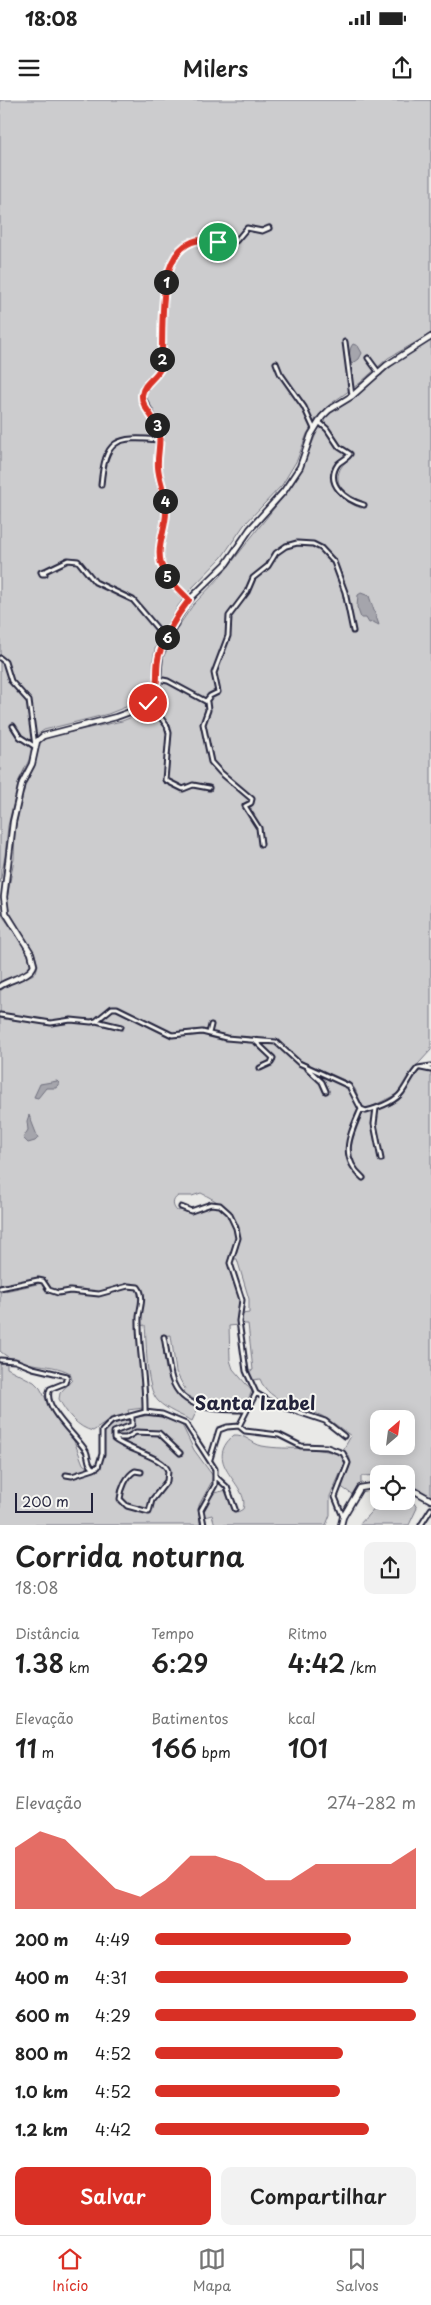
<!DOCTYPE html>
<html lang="pt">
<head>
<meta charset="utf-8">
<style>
	body { margin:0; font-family:"Playpen Sans",sans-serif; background:#f2f2f2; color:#222; height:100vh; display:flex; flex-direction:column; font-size:19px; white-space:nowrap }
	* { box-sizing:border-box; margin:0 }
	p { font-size:16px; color:#767676 }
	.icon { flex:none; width:28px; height:28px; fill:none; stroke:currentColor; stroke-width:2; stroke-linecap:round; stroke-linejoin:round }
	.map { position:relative; height:1425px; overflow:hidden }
	.details { display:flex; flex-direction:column; background:#fff; flex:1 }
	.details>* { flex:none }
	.needle { width:32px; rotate:28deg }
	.controls { position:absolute; left:370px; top:1310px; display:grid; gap:10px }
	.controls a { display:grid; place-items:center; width:45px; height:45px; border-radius:10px; background:#fff; box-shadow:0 2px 12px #0003; font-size:25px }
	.scale { position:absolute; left:15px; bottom:12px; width:78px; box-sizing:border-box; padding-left:5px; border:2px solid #22223b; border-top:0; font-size:14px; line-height:18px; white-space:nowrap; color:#22223b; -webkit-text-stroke:4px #f6f6f2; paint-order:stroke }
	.pin { position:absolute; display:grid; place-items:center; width:42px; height:42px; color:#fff; margin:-21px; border:2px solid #fff; border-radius:50%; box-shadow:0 1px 5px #0007 }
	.km { position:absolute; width:25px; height:25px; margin:-12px; border-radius:50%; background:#222; color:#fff; font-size:14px; line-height:25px; text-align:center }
	.round { display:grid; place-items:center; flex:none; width:52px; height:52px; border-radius:10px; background:#f2f2f2 }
	.summary { display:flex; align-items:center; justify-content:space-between; height:85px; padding:0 15px }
	h1 { font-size:28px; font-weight:600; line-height:38px }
	.metrics { display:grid; grid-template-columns:repeat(3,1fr); gap:8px; height:85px; padding:5px 15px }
	.metrics div { display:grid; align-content:center }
	.metrics b { font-size:25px; font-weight:600 }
	.metrics small { font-size:14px; font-weight:400 }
	.metrics p { font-size:14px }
	.chart { height:140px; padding:10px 15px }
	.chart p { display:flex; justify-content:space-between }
	.chart svg { width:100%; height:90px; margin-top:5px; fill:#d93025; opacity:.7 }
	.button { display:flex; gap:10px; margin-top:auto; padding:10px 15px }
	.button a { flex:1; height:58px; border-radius:10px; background:#d93025; color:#fff; font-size:20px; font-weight:600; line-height:58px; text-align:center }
	.button a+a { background:#f2f2f2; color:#222 }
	ul { padding:0 15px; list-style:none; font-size:16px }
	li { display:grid; grid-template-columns:80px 60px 1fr; align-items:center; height:38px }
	li i { height:12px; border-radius:6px; background:#d93025 }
	.status { display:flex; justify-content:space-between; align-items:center; height:35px; padding:0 25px; background:#fff; direction:ltr }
	.status svg { height:14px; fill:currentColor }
	header { display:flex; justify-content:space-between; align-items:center; height:65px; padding:0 15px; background:#fff; font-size:22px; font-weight:600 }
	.dock { display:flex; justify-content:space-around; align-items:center; height:70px; border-top:1px solid #e0e0e0; background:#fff; font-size:14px; color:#767676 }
	.dock a { display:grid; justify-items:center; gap:2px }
	.dock .current { color:#d93025 }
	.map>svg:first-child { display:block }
	.green { fill:#ccccce; stroke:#777784; fill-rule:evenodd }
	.water { fill:#a5a5ac; stroke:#71717f }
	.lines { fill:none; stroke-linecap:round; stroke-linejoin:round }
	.street-casing { stroke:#22223b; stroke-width:7 }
	.secondary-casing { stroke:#22223b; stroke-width:8 }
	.street { stroke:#f6f6f2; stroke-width:3 }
	.secondary { stroke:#f6f6f2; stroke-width:4.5 }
	.route-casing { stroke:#fff; stroke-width:10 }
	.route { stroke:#d93025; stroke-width:6 }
	.labels { text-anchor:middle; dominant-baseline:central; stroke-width:4; stroke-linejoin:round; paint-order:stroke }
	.district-label { font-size:19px; font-weight:bold; fill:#22223b; stroke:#f6f6f2 }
</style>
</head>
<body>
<div class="status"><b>18:08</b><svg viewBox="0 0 49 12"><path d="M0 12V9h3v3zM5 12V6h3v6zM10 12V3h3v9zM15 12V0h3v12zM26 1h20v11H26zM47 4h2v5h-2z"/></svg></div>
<header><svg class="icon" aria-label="menu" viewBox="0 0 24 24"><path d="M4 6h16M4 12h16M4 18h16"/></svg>Milers<svg class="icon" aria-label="share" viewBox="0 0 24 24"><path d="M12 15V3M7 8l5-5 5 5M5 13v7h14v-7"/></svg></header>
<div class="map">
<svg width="431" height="1425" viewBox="0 0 431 1425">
	<rect width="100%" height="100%" fill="#e9e9e7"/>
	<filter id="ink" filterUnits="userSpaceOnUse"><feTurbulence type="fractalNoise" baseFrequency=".02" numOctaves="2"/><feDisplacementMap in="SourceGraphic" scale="10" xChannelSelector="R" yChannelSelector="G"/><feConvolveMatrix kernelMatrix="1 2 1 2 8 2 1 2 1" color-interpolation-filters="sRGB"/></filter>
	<g filter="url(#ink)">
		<path class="green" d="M0,0H431V234L388,258L360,283L329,305L317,317L307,334L297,360L282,385L244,425L222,457L191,489L178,506L155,549L153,561V587L146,599L108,614L44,630L33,638L29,660L19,680L8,726L5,756L0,783Z
			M431,240V950L409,974L397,994L367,1009L363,1007L355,989L349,982L301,961L276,940L234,937L205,930L171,933L118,907L109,908L95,920L87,921L70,919L51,922L0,914V891L15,880L32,875L36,872L38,865L34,852L9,811L7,799L14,759L15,730L25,685L34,668L39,643L48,637L122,621L145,612L155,605L161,592L163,558L178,527L193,505L221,476L293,384L303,365L319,327C329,330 336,346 346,353C343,357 338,359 335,364C324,386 342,401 361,408L364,407L362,401C347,396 330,384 342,366C345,361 351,360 353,355L340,344L323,320C333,309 346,303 358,294C382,275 403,254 431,240Z
			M0,811C5,823 38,857 28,869C23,875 8,879 0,883Z
			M116,909L150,927L175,937L206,935L232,941H253L271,959L266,964L260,968L261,971L274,964L276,961L258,941L277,944L300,966L344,984L350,990L359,1009C351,1040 335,1055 363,1081L365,1078C341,1055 353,1039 363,1012C369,1014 375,1011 382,1008C388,1006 397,1003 402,997C412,986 412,968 431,968V1397L406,1384V1374L361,1376V1383L353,1395L340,1386C346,1374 358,1359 343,1350L351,1336C341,1329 332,1321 322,1316C301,1306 269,1303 260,1279L252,1280L248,1272L253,1270L248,1224H240L242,1214L249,1213V1199L237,1159H234C249,1124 232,1108 201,1093L192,1096H178C172,1100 172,1106 177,1111L182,1110L190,1113L211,1106H218L227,1113L234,1126L237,1138L229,1161L241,1204L238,1225L229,1226L230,1260L233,1269L252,1291L244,1308H211L182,1293L185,1289L176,1272L171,1235L162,1236C166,1272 164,1288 198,1308L192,1321C181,1315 167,1310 158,1301C145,1287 147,1244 145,1225L139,1226L143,1308L128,1310L129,1315L113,1318L93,1331C78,1328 66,1313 59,1299L60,1293L72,1280L70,1273C49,1261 19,1269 0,1251V1192L42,1183L41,1178L0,1185V917L53,924L72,921L122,926L99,921L111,910ZM379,1319H406V1346H379Z
			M0,1263H7V1268L34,1282L40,1288L54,1314L74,1341L83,1364L90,1370L96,1371C106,1363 103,1349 102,1338C106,1326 115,1323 126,1320C146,1314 163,1313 182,1325L194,1350L213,1376L211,1383L199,1405L200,1425H0Z
			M234,1335C245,1334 252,1344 262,1346C288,1351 320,1344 343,1357L345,1363L330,1396V1415L326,1425H215L212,1415L204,1417L203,1408L214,1393L227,1390L233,1409L238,1412L243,1409C251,1384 200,1364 234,1335Z
			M406,1399L414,1403L417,1408L409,1425H359L379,1403L406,1401Z"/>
		<path class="water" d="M353,244L358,246L362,253L359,259L352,264C348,260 349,248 353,244Z
			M361,493L369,496L379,525L373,522L369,523L366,518H361L357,507L358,495Z
			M57,981L59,983L56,988H46L38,998L34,997L40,984Z
			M29,1015L38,1038L35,1041L28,1043L23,1038L28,1030L27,1021Z"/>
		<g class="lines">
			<defs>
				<path id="street" d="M345,242L352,296
					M368,258L379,273
					M276,263L280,273L304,307L314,329
					M319,322L327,329L339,347L350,354C347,359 342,360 338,364C324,384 346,400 364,405
					M101,385C105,339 116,336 159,340
					M44,471L45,474H42L41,472Z
					M45,471L68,460L78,461L95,482L133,500L166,539
					M189,500L169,479L161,462L160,448L166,412L158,366L159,332L156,322L142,296C143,283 156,279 161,267C166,236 154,153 193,141C206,137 222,142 236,141L247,128L262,131L269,128
					M0,558L5,562L11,581L29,601L35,646
					M158,579L168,581L207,602L208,610L203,624L211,662L220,672L252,699L251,703L245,706L259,728L261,744
					M206,601L210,596L218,592L214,573L228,536L229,516L247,492L253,478L268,466L276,453L286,446L297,443L313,444L321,448L334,462L345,492L353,531
					M149,602L167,626L169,633L165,680L183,689L193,685L209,688
					M13,626L20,637L34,646
					M0,915L51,923L71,920L91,922L96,921L112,908H117L172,935L202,932L226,938L276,942L299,963L349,986L361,1009L366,1011C377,1008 395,1002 402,992C408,984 411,975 418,968L431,966
					M96,921L121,927
					M209,933L211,925
					M254,940L273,958L271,963L260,968
					M421,968L431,970
					M308,969L322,982L326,991
					M376,1008L374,1024L381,1059
					M361,1009C350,1035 338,1056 363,1078
					M181,1107L191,1111L211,1104L220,1105L229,1113L236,1128L238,1138L230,1163L242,1200L239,1221L246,1271L256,1293L274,1304L325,1321L344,1336
					M0,1188L38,1180L43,1181L49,1190L58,1193L70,1191L99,1194L128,1186L138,1187C145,1196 140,1207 139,1217C138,1249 146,1280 145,1312
					M164,1237C167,1251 168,1266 172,1279C182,1311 219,1310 246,1310
					M0,1260L15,1261L33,1268L67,1276L65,1283L50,1289C41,1307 77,1336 86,1351C89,1357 87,1364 93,1368L98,1367L102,1354V1331L112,1321L145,1312L162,1314L186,1324L215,1369V1385L201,1410L204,1425
					M132,1316V1325L114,1332V1339C127,1350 164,1357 168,1371L167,1381L152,1400L149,1412L127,1406L120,1399C121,1389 126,1376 135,1371L141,1372
					M239,1326L245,1331L279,1335L301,1346L327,1347L343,1353L348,1363L335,1397L343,1417
					M239,1326L256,1293
					M114,1338H126L136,1332L159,1333L180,1353
					M210,1359L219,1330L227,1327L239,1326
					M66,1375L72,1376L94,1369
					M216,1377L227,1387L235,1409
					M421,1425L431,1409"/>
				<path id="secondary" d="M0,886C10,879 31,876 34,865L31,853L6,813L4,797L13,722L22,683L32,664L37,641L43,636L116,617L138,609L150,601L157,590L160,554L179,516L192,497L226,464L250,429L284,391L300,367L311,335L322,317L329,310L352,296L387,265L431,237
					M406,1386L431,1400
					M341,1425L343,1417L360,1388L379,1385"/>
			</defs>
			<use href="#street" class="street-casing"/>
			<use href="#secondary" class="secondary-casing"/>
			<use href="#street" class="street"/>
			<use href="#secondary" class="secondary"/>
		</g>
	</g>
	<g class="lines" filter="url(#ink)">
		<defs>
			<path id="route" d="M148,603C162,589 154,572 159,555C165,536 177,515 189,500C179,489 166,479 161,464C156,446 166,429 166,412C167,396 159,382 158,367C157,355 161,344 159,332C157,318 141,308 142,295C143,283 157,278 161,267C165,236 154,156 192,142C200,138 209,141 218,142"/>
		</defs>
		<use href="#route" class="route-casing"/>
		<use href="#route" class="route"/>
	</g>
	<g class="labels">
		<g class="district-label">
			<text x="255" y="1302">Santa Izabel</text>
		</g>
	</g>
</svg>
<div class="controls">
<a><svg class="needle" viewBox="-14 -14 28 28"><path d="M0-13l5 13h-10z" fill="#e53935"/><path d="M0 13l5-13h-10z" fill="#767676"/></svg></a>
<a><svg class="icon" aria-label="locate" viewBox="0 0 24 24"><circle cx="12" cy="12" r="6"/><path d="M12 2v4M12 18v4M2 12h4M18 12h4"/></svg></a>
</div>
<div class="scale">200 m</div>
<div class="pin" style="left:218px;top:142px;background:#1e9e55"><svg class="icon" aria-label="arrive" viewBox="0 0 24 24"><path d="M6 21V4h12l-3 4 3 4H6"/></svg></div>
<div class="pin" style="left:148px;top:603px;background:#d93025"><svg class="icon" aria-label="check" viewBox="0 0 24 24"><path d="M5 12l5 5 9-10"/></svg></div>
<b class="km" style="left:166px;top:182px">1</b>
<b class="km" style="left:162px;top:259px">2</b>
<b class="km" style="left:157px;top:325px">3</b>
<b class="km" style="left:165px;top:401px">4</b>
<b class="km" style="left:167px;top:476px">5</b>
<b class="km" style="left:167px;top:537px">6</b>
</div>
<section class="details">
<div class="summary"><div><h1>Corrida noturna</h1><p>18:08</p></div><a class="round"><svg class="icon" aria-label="share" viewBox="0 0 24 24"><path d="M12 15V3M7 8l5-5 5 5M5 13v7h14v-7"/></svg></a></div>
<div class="metrics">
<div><p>Distância</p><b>1.38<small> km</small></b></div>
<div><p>Tempo</p><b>6:29</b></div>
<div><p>Ritmo</p><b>4:42<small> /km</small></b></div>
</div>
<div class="metrics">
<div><p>Elevação</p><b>11<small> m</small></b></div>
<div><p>Batimentos</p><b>166<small> bpm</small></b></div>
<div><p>kcal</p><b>101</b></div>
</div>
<div class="chart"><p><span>Elevação</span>274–282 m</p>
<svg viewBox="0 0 160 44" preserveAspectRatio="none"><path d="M0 44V14L10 6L20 10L30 22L40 34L50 38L60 30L70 18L80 18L90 22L100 30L110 30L120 22L130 22L140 22L150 22L160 14V44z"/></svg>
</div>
<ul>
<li><b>200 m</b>4:49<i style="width:75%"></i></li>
<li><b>400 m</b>4:31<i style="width:97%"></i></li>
<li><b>600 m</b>4:29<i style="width:100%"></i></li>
<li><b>800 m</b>4:52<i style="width:72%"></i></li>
<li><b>1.0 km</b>4:52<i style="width:71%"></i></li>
<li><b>1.2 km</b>4:42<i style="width:82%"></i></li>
</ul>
<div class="button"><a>Salvar</a><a>Compartilhar</a></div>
</section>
<nav class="dock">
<a class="current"><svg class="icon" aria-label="home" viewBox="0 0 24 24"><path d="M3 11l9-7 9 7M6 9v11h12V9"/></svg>Início</a>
<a><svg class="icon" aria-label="map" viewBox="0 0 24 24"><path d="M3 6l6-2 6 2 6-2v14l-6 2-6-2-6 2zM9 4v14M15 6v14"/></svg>Mapa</a>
<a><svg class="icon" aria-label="saved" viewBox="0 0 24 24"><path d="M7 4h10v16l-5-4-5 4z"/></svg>Salvos</a>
</nav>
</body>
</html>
